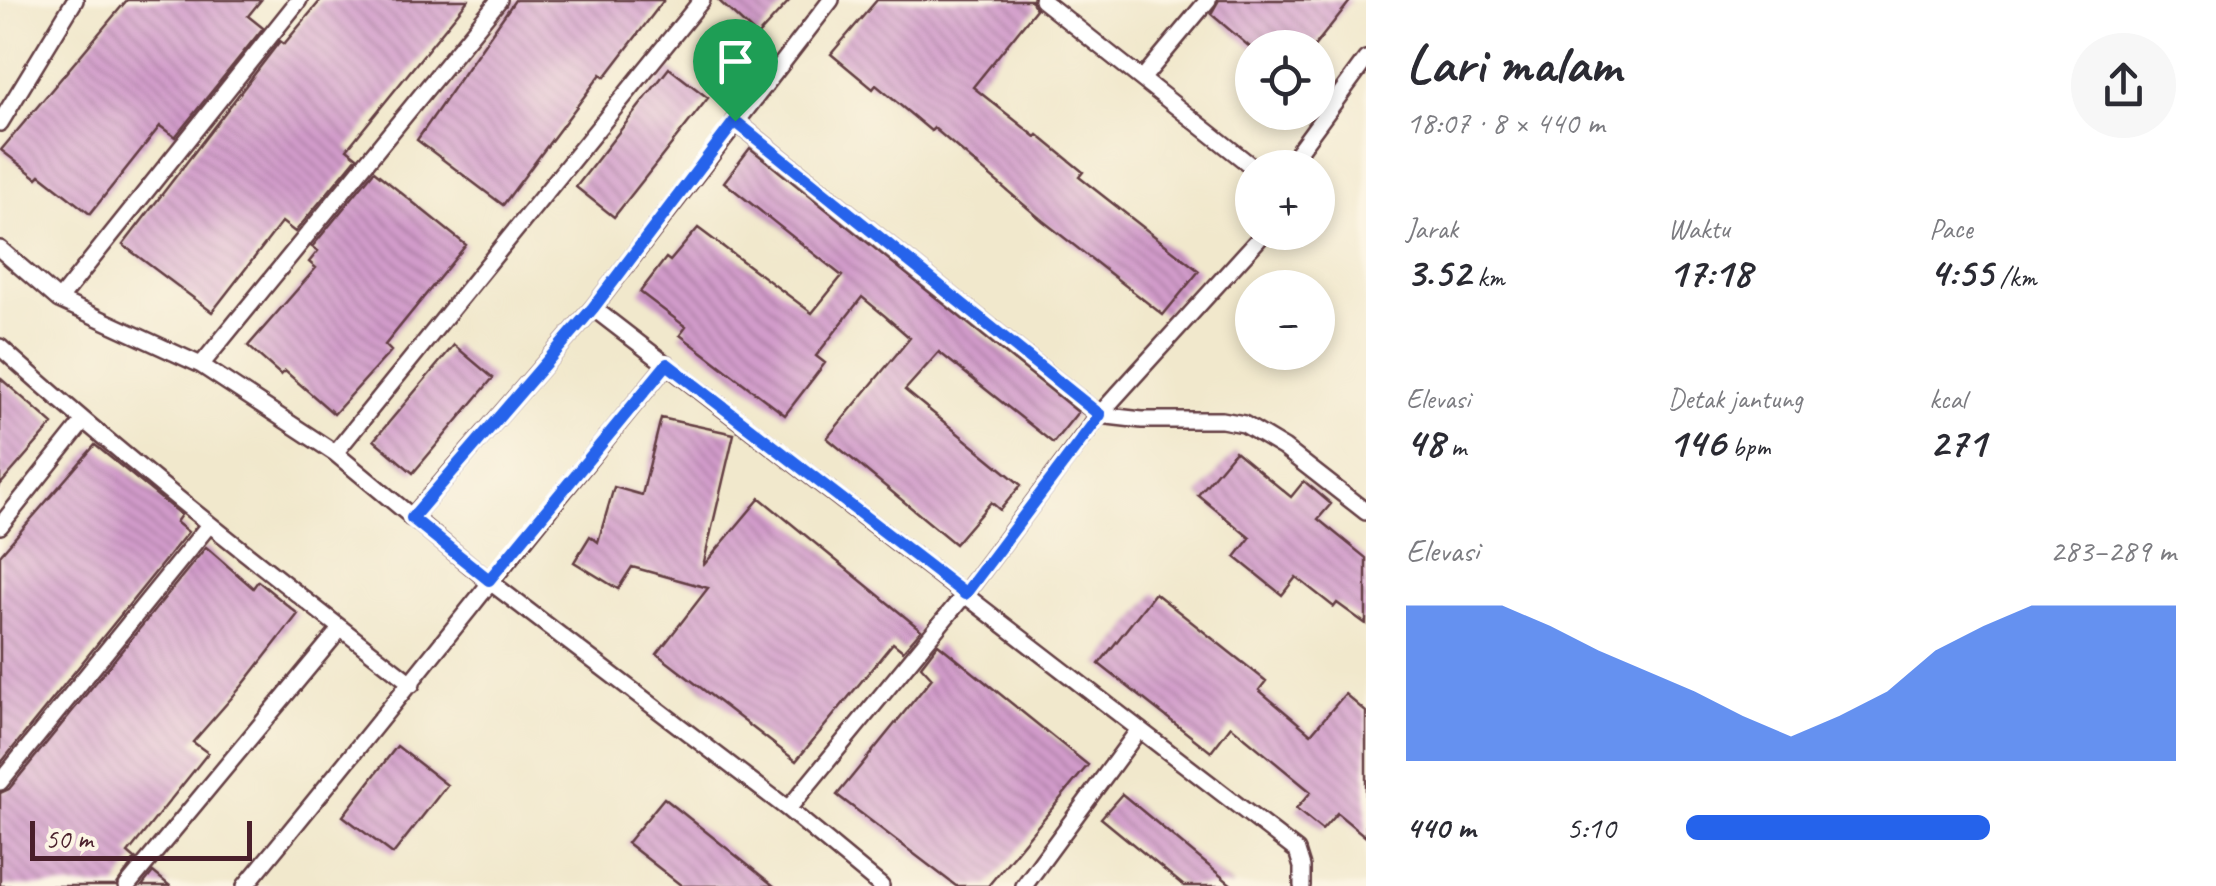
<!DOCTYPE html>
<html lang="id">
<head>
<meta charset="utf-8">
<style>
	body { margin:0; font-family:Caveat,sans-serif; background:#f7f7f7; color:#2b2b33; height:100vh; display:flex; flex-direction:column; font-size:38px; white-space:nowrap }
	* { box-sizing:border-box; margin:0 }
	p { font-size:32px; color:#7c7c81 }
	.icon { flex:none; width:55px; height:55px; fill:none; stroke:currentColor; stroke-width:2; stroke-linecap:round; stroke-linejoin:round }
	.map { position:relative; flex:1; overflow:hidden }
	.panel { display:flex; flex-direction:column; background:#fff; width:850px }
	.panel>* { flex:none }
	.buttons { position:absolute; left:1235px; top:30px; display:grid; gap:20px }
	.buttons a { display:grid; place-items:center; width:100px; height:100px; border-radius:50%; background:#fff; box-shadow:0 5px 15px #0003; font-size:50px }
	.scale { position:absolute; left:30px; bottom:25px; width:222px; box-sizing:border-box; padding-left:10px; border:5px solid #4a1f2b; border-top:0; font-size:28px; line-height:35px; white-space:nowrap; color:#4a1f2b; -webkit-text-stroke:8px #fcf5e5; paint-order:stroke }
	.pin { position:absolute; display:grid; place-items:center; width:85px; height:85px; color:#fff; margin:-102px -42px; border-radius:50% 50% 50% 0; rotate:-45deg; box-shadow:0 0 10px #0007 }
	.pin .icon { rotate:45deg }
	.round { display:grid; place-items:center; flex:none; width:105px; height:105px; border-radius:52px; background:#f7f7f7 }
	.summary { display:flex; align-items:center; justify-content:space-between; height:170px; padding:0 40px }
	h1 { font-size:55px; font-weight:700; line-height:75px }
	.figures { display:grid; grid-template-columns:repeat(3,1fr); gap:15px; height:170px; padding:10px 40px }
	.figures div { display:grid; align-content:center }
	.figures b { font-size:42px; font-weight:700 }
	.figures small { font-size:28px; font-weight:400 }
	.figures p { font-size:28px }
	.chart { height:280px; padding:20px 40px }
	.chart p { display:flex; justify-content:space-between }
	.chart svg { width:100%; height:180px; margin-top:10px; fill:#2563eb; opacity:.7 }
	ul { padding:0 40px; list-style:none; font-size:32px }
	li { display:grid; grid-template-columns:160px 120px 1fr; align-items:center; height:75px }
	li i { height:25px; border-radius:12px; background:#2563eb }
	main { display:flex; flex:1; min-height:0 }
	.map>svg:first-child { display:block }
	.building { fill:url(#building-back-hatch) }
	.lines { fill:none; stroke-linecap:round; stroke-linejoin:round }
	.service-casing { stroke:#633d43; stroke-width:20 }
	.service { stroke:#fff; stroke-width:15 }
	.route-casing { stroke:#fff; stroke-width:20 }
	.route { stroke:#2563eb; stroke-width:12 }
</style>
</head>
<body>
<main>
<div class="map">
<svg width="1366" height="886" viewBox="0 0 1366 886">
	<defs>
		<pattern id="building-back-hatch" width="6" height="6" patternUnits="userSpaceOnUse" patternTransform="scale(2.5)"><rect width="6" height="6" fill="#d19bca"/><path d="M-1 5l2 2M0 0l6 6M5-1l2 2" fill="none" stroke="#ac7ea4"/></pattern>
	</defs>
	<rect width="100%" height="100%" fill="#fcf5e5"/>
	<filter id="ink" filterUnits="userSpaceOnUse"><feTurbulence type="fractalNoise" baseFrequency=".01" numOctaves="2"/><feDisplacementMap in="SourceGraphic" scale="20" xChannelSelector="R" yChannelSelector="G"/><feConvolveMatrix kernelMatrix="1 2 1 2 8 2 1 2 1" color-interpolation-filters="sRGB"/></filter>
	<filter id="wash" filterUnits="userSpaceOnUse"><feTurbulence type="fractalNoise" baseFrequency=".0048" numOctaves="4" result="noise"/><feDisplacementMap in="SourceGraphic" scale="40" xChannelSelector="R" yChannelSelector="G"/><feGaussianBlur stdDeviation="2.25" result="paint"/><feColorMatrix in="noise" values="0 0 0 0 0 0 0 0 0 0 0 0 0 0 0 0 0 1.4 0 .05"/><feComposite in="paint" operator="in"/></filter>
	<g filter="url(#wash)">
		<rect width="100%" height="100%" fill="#f1e8cc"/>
		<g id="blocks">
			<path class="building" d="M127,0H261L248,16L263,28L175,137L160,126L90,214L40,175L37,178L1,150Z
				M321,0H468L347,149L357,157L295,232L282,222L212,312L123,245L280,41L284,44Z
				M515,0H664L605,77L601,74L503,205L417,140Z
				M718,0H790L757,36Z
				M877,0H1031L1036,9L973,87L1036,137L1038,135L1083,172L1079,177L1199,271L1163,315L1043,221L934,128L931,131L876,85L873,89L831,54Z
				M1219,0H1351L1313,48H1251L1211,14Z
				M669,68L708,98L614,217L576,187Z
				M750,148L1078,412L1053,443L939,352L905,390L1021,485L1000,510L991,502L955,544L827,438L910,338L885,316L862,297L816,356L825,363L785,415L680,335L686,327L640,292L666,258L670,261L698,228L812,313L842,276L724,182Z
				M374,171L466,245L385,345L391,351L334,414L285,371L281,375L248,346L316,268L309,262L318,251L312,247Z
				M454,345L493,378L413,473L374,440Z
				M0,378L53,424L0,485Z
				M661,418L734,434L703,566L760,498L921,630L903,651L893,643L796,761L657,654L708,588L632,567L618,589L574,562L590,536L598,542L614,487L642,495Z
				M95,445L181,515L176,522L188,532L0,764V555Z
				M1235,451L1291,497L1304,481L1331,504L1318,519L1366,558V624L1337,603L1334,607L1296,577L1282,595L1235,557L1250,538L1198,495Z
				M206,547L253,588L258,581L298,614L242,686L193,742L208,753L128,853L135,859L116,886H0V793L9,789Z
				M1155,593L1266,681L1259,690L1311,734L1345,694L1366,712V837L1337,813L1322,830L1296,809L1311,792L1231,726L1211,752L1099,664Z
				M938,644L1088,765L988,886H956L837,795L932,678L921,666Z
				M397,746L447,785L393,854L343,816Z
				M1122,794L1233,886H1184L1101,818Z
				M664,798L774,886H682L627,843Z
				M153,872L170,886H142Z"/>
		</g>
	</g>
	<g filter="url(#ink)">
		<use href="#blocks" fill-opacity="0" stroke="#633d43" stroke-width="2.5"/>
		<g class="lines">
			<defs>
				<path id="service" d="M1042,0L1254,168
					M1142,79L1208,0
					M735,121L1099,415L1142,420H1222L1244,424L1284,448L1366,512
					M0,123L75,0
					M1286,168L1366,59
					M0,249L59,300L201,365L335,453L489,581L788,809L881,886
					M59,300L299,0
					M593,308L1297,851L1302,867V886
					M0,347C132,466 272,574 412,684
					M201,365L499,0
					M335,453L702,0
					M411,518L593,308L831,0
					M0,526L83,422
					M0,782L209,525
					M788,809L965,594L1099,415L1265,232
					M127,886L341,628
					M245,886C388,713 525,537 667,364
					M1024,886L1138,731"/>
			</defs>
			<use href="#service" class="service-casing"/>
			<use href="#service" class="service"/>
		</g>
	</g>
	<g class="lines" filter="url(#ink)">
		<defs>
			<path id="route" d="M735,121L1100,415L965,594L667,364L489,580L412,518L593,308Z"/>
		</defs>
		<use href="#route" class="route-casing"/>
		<use href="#route" class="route"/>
	</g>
</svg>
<div class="buttons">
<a><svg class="icon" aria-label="locate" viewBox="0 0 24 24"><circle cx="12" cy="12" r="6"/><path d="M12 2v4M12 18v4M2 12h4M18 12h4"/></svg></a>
<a>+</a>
<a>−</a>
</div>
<div class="scale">50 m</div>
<div class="pin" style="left:735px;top:121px;background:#1e9e55"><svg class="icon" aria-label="arrive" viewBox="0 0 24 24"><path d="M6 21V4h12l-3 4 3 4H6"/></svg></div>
</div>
<section class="panel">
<div class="summary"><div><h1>Lari malam</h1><p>18:07 · 8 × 440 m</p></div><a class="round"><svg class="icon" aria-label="share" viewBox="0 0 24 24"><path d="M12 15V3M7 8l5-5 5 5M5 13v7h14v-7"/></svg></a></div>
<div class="figures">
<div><p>Jarak</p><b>3.52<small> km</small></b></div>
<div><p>Waktu</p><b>17:18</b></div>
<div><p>Pace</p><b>4:55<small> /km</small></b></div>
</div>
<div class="figures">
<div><p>Elevasi</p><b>48<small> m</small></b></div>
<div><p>Detak jantung</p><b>146<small> bpm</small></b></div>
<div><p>kcal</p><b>271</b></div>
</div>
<div class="chart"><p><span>Elevasi</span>283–289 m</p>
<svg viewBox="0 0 160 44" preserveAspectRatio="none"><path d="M0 44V6L10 6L20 6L30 11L40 17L50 22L60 27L70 33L80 38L90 33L100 27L110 17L120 11L130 6L140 6L150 6L160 6V44z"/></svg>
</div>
<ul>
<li><b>440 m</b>5:10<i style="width:62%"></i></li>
</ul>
</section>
</main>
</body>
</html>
